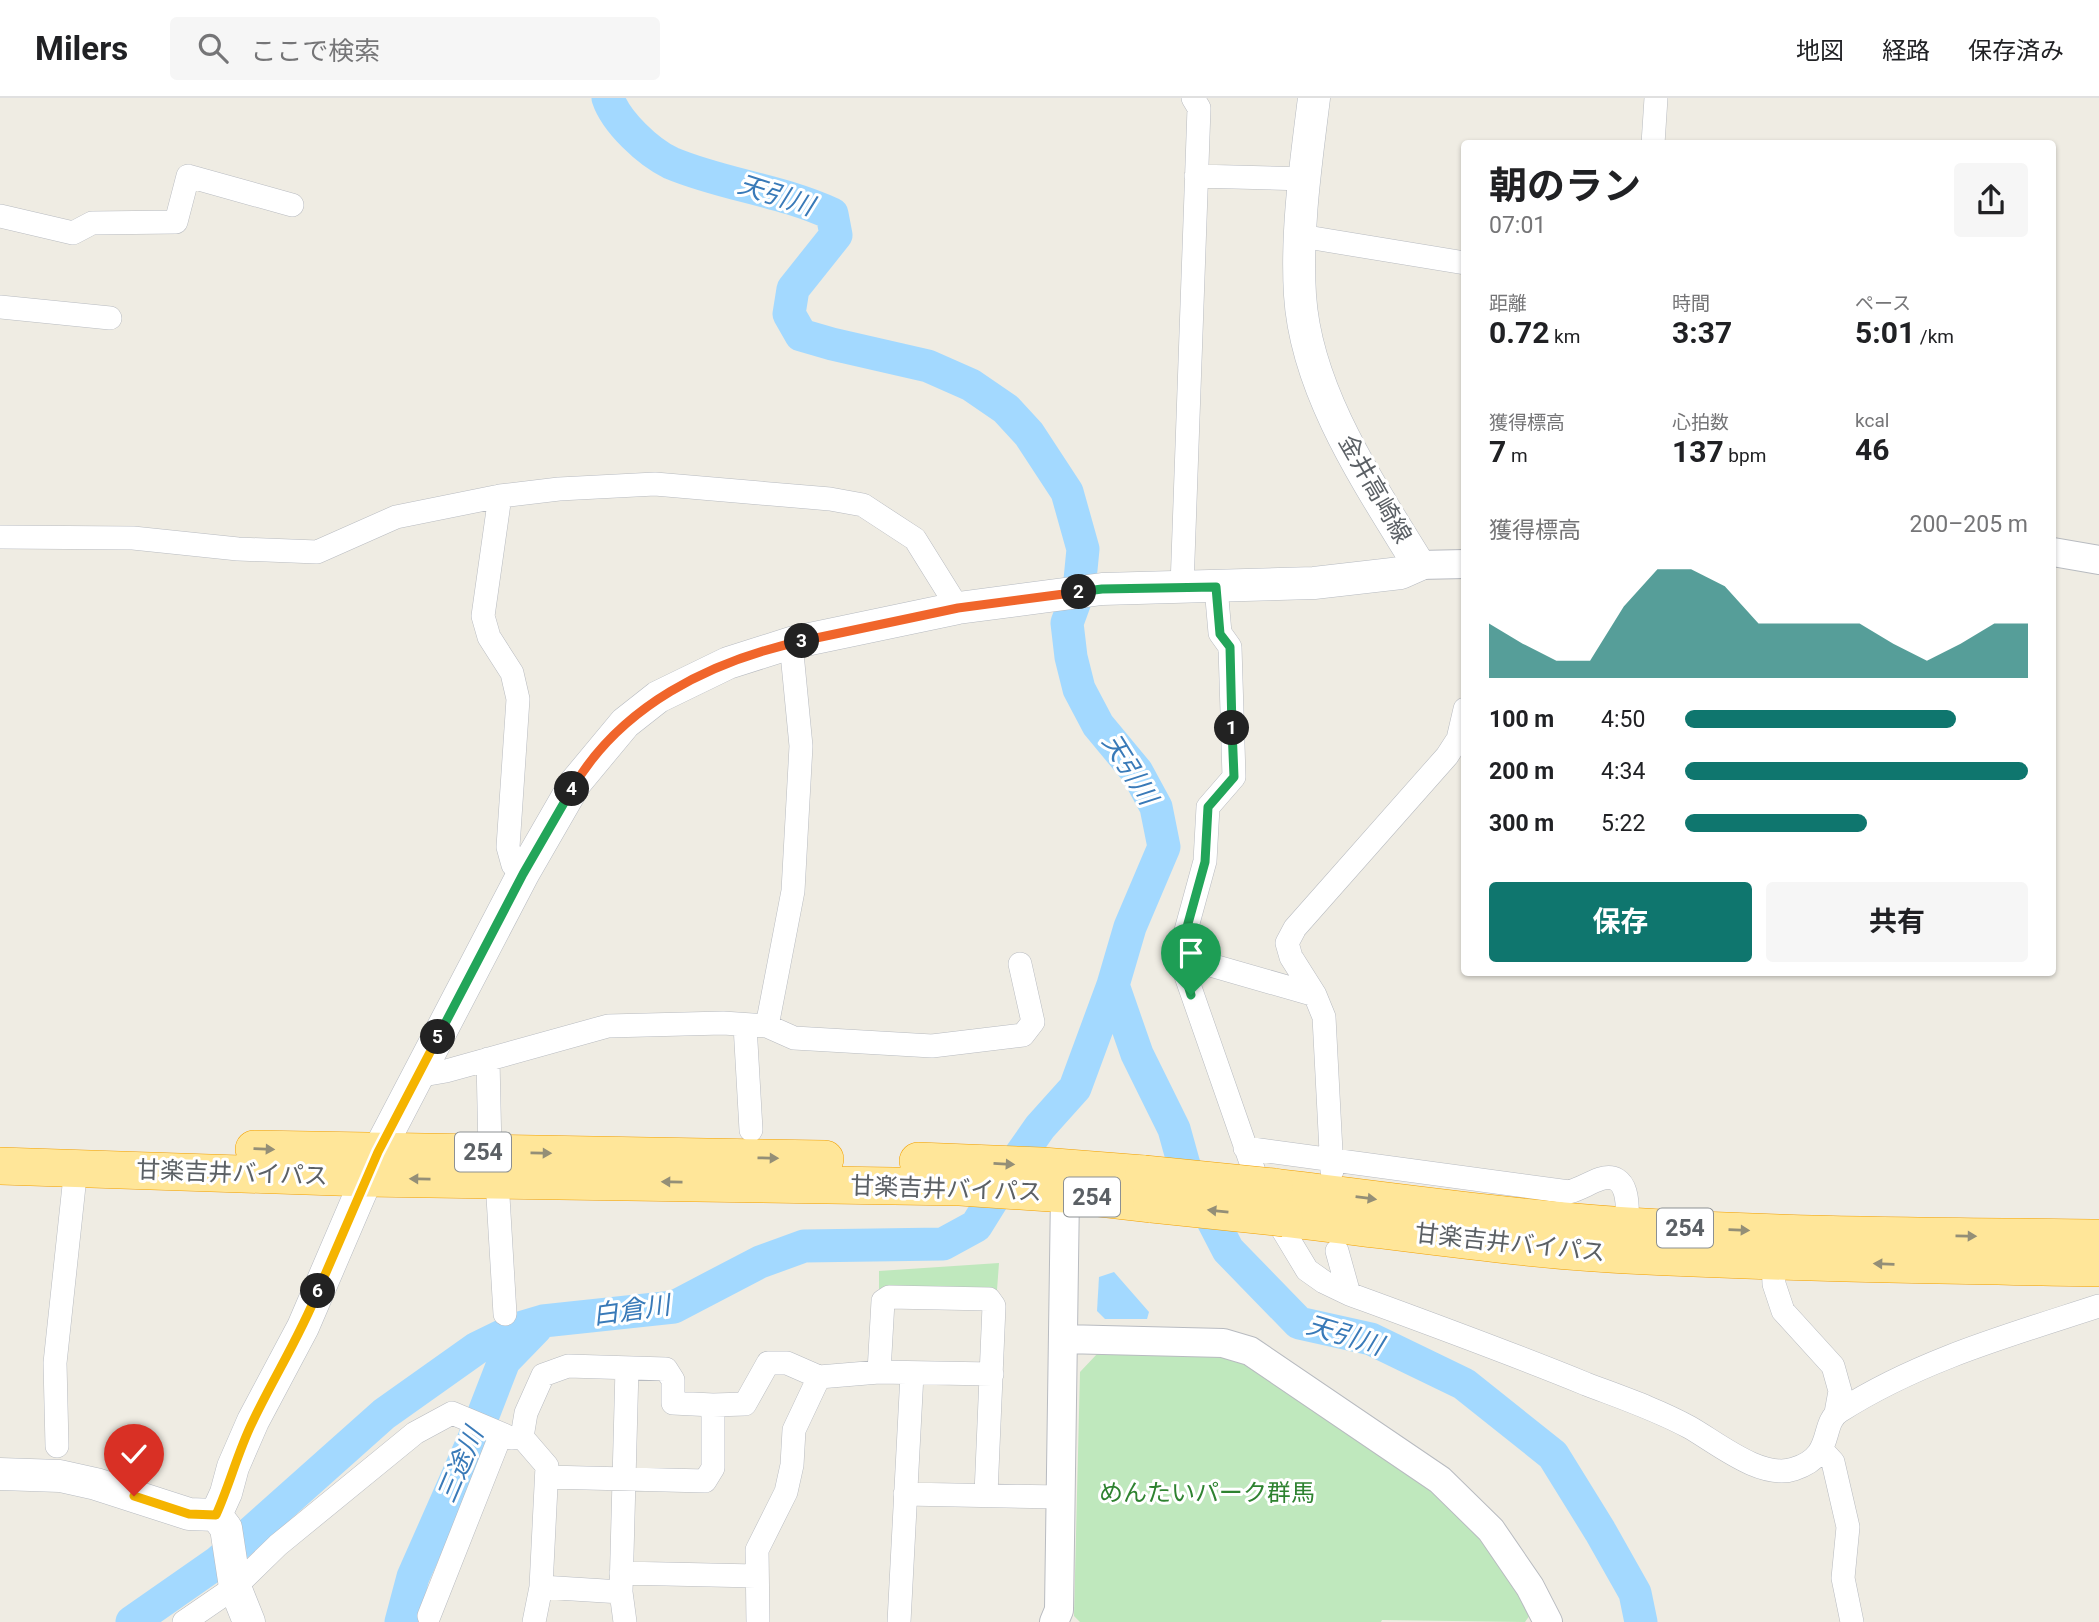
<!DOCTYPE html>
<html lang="ja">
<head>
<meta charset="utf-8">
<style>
	body { margin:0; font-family:Roboto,"Noto Sans JP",sans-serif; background:#f6f6f6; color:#202124; height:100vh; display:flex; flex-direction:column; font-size:26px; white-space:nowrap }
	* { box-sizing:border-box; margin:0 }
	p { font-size:23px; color:#757577 }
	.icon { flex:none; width:38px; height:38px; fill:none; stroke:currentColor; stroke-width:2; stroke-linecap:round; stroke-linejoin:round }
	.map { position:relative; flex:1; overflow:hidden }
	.side { position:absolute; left:1461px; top:42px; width:595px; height:836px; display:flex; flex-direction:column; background:#fff; border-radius:7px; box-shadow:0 2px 5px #0004 }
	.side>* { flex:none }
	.pin { position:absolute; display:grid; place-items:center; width:60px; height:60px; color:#fff; margin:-72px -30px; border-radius:50% 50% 50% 0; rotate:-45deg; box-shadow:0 0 7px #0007 }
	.pin .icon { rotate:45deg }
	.km { position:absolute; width:35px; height:35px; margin:-18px; border-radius:50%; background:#222; color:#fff; font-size:19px; line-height:35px; text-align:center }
	.round { display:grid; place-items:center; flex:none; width:74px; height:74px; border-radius:7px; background:#f6f6f6 }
	.summary { display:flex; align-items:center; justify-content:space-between; height:119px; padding:0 28px }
	h1 { font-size:38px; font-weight:700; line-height:52px }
	.metrics { display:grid; grid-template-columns:repeat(3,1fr); gap:10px; height:119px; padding:7px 28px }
	.metrics div { display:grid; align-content:center }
	.metrics b { font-size:30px; font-weight:700 }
	.metrics small { font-size:19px; font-weight:400 }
	.metrics p { font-size:19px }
	.chart { height:196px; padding:14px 28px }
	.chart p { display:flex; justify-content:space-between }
	.chart svg { width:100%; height:126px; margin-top:7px; fill:#0f766e; opacity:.7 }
	.primary-button { display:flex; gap:14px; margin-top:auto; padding:14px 28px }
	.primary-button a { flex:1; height:80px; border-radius:7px; background:#0f766e; color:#fff; font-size:28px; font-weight:700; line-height:80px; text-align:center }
	.primary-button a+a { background:#f6f6f6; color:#202124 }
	ul { padding:0 28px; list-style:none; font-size:23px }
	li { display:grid; grid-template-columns:112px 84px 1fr; align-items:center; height:52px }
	li i { height:18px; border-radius:9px; background:#0f766e }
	header { display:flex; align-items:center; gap:42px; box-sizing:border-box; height:98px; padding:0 35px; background:#fff; border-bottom:2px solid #e0e0e0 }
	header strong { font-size:33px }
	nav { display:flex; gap:38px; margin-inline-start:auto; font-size:24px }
	.search { width:490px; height:63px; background:#f6f6f6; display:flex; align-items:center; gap:18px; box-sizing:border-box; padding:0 24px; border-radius:7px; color:#757577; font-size:26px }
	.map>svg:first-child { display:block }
	.green { fill:#bfe8bd }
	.water { fill:#a3d9ff }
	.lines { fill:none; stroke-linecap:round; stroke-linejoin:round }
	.river { stroke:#a3d9ff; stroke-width:33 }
	.minor-casing { stroke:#b8bbc0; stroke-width:24 }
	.tertiary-casing { stroke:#b8bbc0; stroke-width:30 }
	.secondary-casing { stroke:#b6bac0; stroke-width:33 }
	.trunk-casing { stroke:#f2a000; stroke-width:38 }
	.minor { stroke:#fff; stroke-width:23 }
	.tertiary { stroke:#fff; stroke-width:28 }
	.secondary { stroke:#fff; stroke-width:32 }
	.trunk { stroke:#ffe699; stroke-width:37 }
	.trunk-bridge-casing { stroke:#f2a000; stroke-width:38; stroke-linecap:butt }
	.trunk-bridge { stroke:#ffe699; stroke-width:37 }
	.oneway { fill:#948f77 }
	.split-1-casing { stroke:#fff; stroke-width:14 }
	.split-2-casing { stroke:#fff; stroke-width:14 }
	.split-3-casing { stroke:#fff; stroke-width:14 }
	.split-4-casing { stroke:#fff; stroke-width:14 }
	.split-5-casing { stroke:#fff; stroke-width:14 }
	.split-6-casing { stroke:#fff; stroke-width:14 }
	.split-7-casing { stroke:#fff; stroke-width:14 }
	.split-1 { stroke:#22a559; stroke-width:9 }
	.split-2 { stroke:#22a559; stroke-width:9 }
	.split-3 { stroke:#f0652b; stroke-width:9 }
	.split-4 { stroke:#f0652b; stroke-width:9 }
	.split-5 { stroke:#22a559; stroke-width:9 }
	.split-6 { stroke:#f5b400; stroke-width:9 }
	.split-7 { stroke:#f5b400; stroke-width:9 }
	.labels { text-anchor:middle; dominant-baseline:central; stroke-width:6; stroke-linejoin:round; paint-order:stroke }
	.shield { fill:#fff; stroke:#8c9093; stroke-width:2 }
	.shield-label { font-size:23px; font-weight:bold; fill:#5b6065 }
	.street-label { font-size:24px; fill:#5b6065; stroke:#fff }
	.park-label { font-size:24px; fill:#2e8230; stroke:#fff }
	.water-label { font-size:26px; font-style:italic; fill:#397ab8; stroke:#fff }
</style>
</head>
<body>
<header>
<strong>Milers</strong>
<div class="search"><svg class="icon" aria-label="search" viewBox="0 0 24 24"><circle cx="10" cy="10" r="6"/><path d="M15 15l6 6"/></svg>ここで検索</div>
<nav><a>地図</a><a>経路</a><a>保存済み</a></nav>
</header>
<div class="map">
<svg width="2099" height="1524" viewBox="0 0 2099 1524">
	<rect width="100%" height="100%" fill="#efece3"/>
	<path class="green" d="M999,1165L997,1192L879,1191V1173Z
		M1097,1256L1226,1257L1240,1262L1436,1395L1477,1435L1501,1464L1530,1517L1525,1524L1382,1522L1381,1524H1080L1074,1518L1080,1274Z"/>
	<path class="water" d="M1114,1174L1149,1214L1147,1221H1105L1097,1213L1099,1179Z"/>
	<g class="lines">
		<path class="river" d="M1113,887L1137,956L1174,1031L1184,1067L1228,1152L1299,1225L1371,1241L1464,1286L1553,1357L1600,1433L1635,1495L1641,1524
			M132,1524L218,1464L384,1316L477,1250L516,1231L543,1223L674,1209L760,1164L804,1148L943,1146L976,1128L1019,1059L1040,1029L1075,990L1113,887L1130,829L1164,749L1156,709L1137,674L1098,627L1079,591L1071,559L1067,525L1079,492L1083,451L1067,394L1029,336L1006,311L971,287L928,268L832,246L801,237L789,216L793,191L836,137L832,116C781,92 723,87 671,65C648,54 616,24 608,0
			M401,1524L413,1479L473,1343L504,1263L536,1230"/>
		<defs>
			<path id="minor" d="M1653,46L1656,0
				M1196,78L1305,81
				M0,118L73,135L92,125L176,124L188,78L292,107
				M1301,138L1465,165
				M0,209L110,220
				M500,398L559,391L655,386L830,401L863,407L915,441L958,510
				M0,439L133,440L238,451L317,454L396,419L500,398L483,518L489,539L512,575L518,601L508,749L513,767L523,776
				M1182,489L1199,10L1193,0
				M1216,489L1220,535L1230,549L1234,679L1208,709L1205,763L1179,858L1263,1099L1307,1172L1324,1184L1349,1196
				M1179,858L1315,897
				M745,927L751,1032
				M767,928L794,940L932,948L1023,937L1033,924L1020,866
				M488,961L490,1054
				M417,978L446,973L608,928L723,925L767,928L793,793L801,648L791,545
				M1245,1050L1569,1094C1580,1091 1589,1085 1600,1081C1630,1072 1628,1109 1627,1128
				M1332,1073L1324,919L1315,897L1291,859L1287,845L1295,830L1447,658L1458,641L1465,611
				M497,1082L505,1216
				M1337,1153L1349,1196C1428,1225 1508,1254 1586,1286C1620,1299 1656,1311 1689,1329C1716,1344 1761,1382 1794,1371C1836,1358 1819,1326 1840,1313C1920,1262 2010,1237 2099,1208
				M1773,1162L1774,1186L1783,1213L1833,1268L1840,1293L1836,1315
				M879,1274L883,1203L889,1199L989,1201L994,1208L986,1396
				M713,1307L745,1306L768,1265H787L819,1279
				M522,1339L526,1315L543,1277L568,1268L666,1271L673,1282V1305L713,1307V1370L705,1383L547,1379
				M57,1348L55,1265L76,1069
				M1822,1352L1833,1364L1848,1429L1843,1480L1852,1524
				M905,1396L1061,1399
				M621,1475L756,1478
				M541,1489L621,1494
				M429,1518L501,1336
				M184,1524L235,1489L278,1447L415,1335L452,1315L511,1340L522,1339L547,1368L541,1489L534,1524
				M625,1524L621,1494L627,1270
				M758,1524L757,1452L786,1394L792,1367L794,1332L819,1279L879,1274L992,1276
				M899,1524L912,1276"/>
			<path id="tertiary" d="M2053,454L2099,462
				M1419,467L1465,466
				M1063,1241L1223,1245L1250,1253L1440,1382L1491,1432L1530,1489L1548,1524
				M1054,1524L1059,1512L1065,1096"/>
			<path id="secondary" d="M0,1376L60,1378L96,1386L189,1416L216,1417L226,1430L235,1489L249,1524
				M216,1417L226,1395L233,1369L253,1323L303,1229L378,1054L523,776L576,684L625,625L658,599L728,565L791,545L958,510L1102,491L1314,485L1401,475L1419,467C1370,387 1306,294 1300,197C1296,132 1306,65 1314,0"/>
			<path id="trunk" d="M254,1051L825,1061
				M918,1063L1042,1068L1144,1076
				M0,1068L366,1080L960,1089L1065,1096L1152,1106
				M1274,1089C1391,1103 1509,1120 1627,1128C1784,1138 1942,1138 2099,1140
				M1284,1120C1398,1133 1513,1151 1627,1157C1784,1165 1942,1167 2099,1170"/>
		</defs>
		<use href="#minor" class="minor-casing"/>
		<use href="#tertiary" class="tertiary-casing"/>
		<use href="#secondary" class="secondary-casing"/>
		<use href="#trunk" class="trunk-casing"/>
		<use href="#minor" class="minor"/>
		<use href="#tertiary" class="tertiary"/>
		<use href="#secondary" class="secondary"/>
		<use href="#trunk" class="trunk"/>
		<defs>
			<path id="trunk-bridge" d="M1144,1076L1274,1089
				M1152,1106L1284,1120"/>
		</defs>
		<use href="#trunk-bridge" class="trunk-bridge-casing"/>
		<use href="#trunk-bridge" class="trunk-bridge"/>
	</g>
	<defs><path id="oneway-solid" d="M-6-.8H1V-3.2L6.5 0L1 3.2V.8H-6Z" transform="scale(1.75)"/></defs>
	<g class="oneway">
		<use href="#oneway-solid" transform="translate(264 1051) rotate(2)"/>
		<use href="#oneway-solid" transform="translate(541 1055) rotate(1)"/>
		<use href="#oneway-solid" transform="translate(768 1060) rotate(1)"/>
		<use href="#oneway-solid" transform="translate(1004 1066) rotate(3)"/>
		<use href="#oneway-solid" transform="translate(420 1081) rotate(-179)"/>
		<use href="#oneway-solid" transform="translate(672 1084) rotate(-179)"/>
		<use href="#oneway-solid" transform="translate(1366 1100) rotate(7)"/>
		<use href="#oneway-solid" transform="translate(1218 1113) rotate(-174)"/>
		<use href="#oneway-solid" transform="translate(1739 1132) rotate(2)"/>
		<use href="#oneway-solid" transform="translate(1966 1138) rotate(1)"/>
		<use href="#oneway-solid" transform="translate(1884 1166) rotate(-178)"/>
	</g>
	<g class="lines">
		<defs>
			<path id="split-1" d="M1191,897L1179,858L1205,764L1208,709L1234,679L1232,630"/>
			<path id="split-2" d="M1079,494L1102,491L1216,489L1220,536L1230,549L1232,630"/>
			<path id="split-3" d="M802,543L958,510L1079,494"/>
			<path id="split-4" d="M572,691C620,608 710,563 802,543"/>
			<path id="split-5" d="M438,939L523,776L572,691"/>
			<path id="split-6" d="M318,1193L378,1054L438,939"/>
			<path id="split-7" d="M134,1398L189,1416L216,1417C230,1386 238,1353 253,1323C274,1279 300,1238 318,1193"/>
		</defs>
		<use href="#split-1" class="split-1-casing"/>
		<use href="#split-2" class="split-2-casing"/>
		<use href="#split-3" class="split-3-casing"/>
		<use href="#split-4" class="split-4-casing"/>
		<use href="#split-5" class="split-5-casing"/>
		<use href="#split-6" class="split-6-casing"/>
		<use href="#split-7" class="split-7-casing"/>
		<use href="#split-1" class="split-1"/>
		<use href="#split-2" class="split-2"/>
		<use href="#split-3" class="split-3"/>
		<use href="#split-4" class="split-4"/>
		<use href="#split-5" class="split-5"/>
		<use href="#split-6" class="split-6"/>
		<use href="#split-7" class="split-7"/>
	</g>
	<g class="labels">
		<g class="shield">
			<rect x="455" y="1034.5" width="56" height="39" rx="5"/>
			<rect x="1064" y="1079.5" width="56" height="39" rx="5"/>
			<rect x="1657" y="1110.5" width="56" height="39" rx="5"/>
		</g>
		<g class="shield-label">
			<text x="483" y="1054">254</text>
			<text x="1092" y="1099">254</text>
			<text x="1685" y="1130">254</text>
		</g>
		<g class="street-label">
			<text transform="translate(1375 391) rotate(60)">金井高崎線</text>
			<text transform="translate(232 1075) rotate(2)">甘楽吉井バイパス</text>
			<text transform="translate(946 1091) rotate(2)">甘楽吉井バイパス</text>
			<text transform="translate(1510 1145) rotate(6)">甘楽吉井バイパス</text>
		</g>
		<g class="park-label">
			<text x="1207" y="1395">めんたいパーク群馬</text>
		</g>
		<g class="water-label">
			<text transform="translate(776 97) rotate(18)">天引川</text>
			<text transform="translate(1130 671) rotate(58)">天引川</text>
			<text transform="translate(631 1212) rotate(-8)">白倉川</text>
			<text transform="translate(1345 1237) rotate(17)">天引川</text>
			<text transform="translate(460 1367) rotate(-67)">三途川</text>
		</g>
	</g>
</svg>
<div class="pin" style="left:1191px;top:897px;background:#1e9e55"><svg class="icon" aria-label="arrive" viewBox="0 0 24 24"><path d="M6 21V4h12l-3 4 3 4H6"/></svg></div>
<div class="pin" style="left:134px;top:1398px;background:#d93025"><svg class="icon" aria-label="check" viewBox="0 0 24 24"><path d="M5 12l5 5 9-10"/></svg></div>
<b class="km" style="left:1232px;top:630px">1</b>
<b class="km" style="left:1079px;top:494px">2</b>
<b class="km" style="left:802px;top:543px">3</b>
<b class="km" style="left:572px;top:691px">4</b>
<b class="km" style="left:438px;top:939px">5</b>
<b class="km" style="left:318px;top:1193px">6</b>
<section class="side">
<div class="summary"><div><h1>朝のラン</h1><p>07:01</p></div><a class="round"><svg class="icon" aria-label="share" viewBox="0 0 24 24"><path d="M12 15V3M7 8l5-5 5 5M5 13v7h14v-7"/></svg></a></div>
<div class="metrics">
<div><p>距離</p><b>0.72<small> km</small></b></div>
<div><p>時間</p><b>3:37</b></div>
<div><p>ペース</p><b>5:01<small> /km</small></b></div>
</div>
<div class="metrics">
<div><p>獲得標高</p><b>7<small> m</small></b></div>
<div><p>心拍数</p><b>137<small> bpm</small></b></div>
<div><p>kcal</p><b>46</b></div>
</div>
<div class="chart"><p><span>獲得標高</span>200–205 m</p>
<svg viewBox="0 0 160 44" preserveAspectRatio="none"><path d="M0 44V25L10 32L20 38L30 38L40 19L50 6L60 6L70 12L80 25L90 25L100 25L110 25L120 32L130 38L140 32L150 25L160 25V44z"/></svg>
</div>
<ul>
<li><b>100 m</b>4:50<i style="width:79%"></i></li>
<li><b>200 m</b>4:34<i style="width:100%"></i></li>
<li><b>300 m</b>5:22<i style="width:53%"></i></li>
</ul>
<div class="primary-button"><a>保存</a><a>共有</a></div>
</section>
</div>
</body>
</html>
